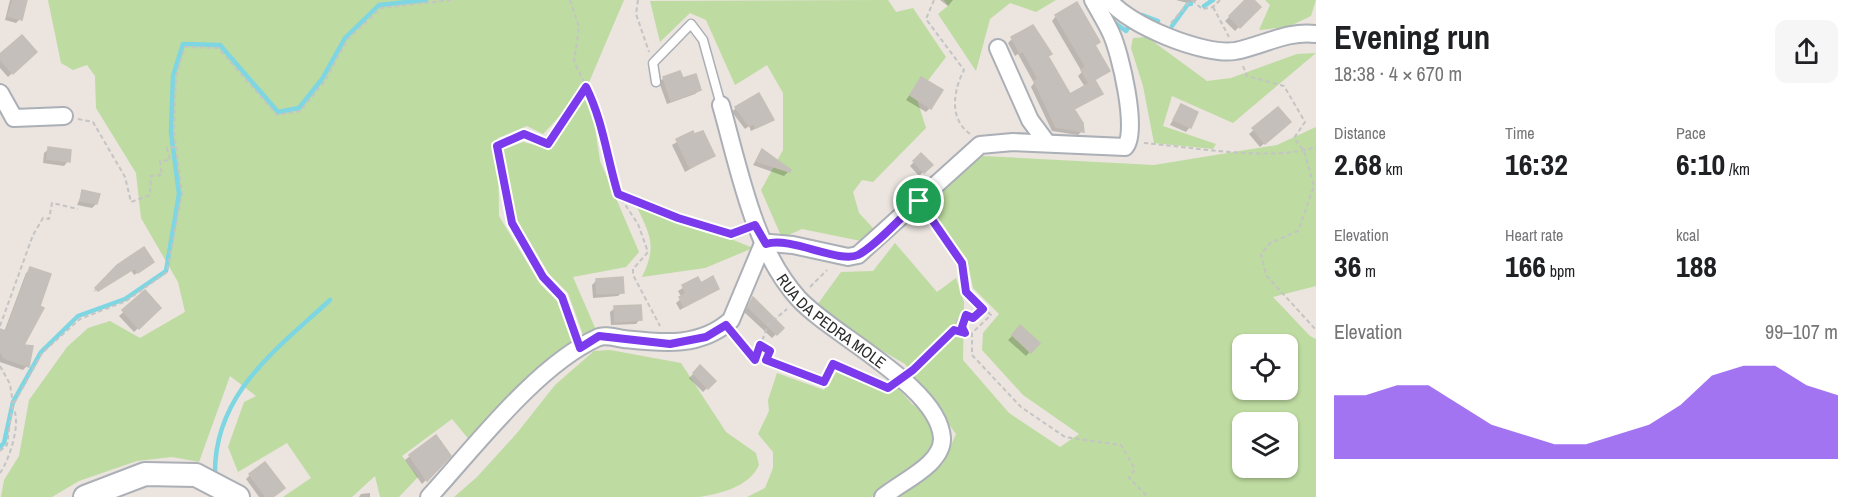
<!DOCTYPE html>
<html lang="en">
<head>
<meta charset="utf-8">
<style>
	body { margin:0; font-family:"Archivo Narrow",sans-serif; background:#f6f6f6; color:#202124; height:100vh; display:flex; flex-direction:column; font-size:22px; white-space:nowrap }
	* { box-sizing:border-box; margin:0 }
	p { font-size:20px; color:#757577 }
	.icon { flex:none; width:33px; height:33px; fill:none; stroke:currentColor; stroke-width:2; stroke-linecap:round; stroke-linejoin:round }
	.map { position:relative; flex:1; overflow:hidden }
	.sheet { display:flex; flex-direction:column; background:#fff; width:540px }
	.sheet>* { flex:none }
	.fabs { position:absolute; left:1232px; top:334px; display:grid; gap:12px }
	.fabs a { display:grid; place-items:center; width:66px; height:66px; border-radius:12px; background:#fff; box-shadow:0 2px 4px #0004; font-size:30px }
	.pin { position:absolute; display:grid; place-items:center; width:51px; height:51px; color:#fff; margin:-26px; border:3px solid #fff; border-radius:50%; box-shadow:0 2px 6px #0007 }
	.round { display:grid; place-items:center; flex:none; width:63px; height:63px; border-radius:12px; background:#f6f6f6 }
	.headline { display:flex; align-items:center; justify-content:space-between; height:102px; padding:0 18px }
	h1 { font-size:33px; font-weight:800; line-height:45px }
	.metrics { display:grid; grid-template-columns:repeat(3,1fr); gap:9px; height:102px; padding:6px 18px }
	.metrics div { display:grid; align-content:center }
	.metrics b { font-size:30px; font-weight:800 }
	.metrics small { font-size:16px; font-weight:400 }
	.metrics p { font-size:16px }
	.chart { height:168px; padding:12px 18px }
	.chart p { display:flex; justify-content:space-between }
	.chart svg { width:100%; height:108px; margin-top:6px; fill:#7c3aed; opacity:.7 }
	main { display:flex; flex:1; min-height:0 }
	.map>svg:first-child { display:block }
	.green { fill:#bedba1; fill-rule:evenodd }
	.shadow { fill:#0003 }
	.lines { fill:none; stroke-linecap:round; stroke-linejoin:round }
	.stream { stroke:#7dd6e1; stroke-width:4.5 }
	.building { fill:#c4bfba; stroke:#c6bfb8; stroke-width:1.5 }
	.service-casing { stroke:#abafb6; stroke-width:11 }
	.minor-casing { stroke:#abafb6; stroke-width:20 }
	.secondary-casing { stroke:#abafb6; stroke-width:26 }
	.path { stroke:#c4c4c4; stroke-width:2; stroke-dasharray:4.5 3; stroke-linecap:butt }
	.service { stroke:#fff; stroke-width:8 }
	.minor { stroke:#fff; stroke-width:16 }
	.secondary { stroke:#fff; stroke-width:22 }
	.route-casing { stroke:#fff; stroke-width:12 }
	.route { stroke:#7c3aed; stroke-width:8 }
	.labels { text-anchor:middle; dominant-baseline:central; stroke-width:4.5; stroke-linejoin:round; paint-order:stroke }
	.street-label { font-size:16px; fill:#2b2b2b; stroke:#fff }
</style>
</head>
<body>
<main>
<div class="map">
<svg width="1316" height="497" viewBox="0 0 1316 497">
	<rect width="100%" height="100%" fill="#ebe4df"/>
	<path class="green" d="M48,0H624L587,87L543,134L527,126L498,138L499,216L540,284L557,301L573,344L541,365L471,442L452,419L402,456L418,477L399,497H380L375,476L352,497H283L311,478L287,443L238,472L228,447L244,402L256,396L230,376L199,462L172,457L137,461L79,481L52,497H1L4,480L19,456L29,400L67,347L88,328L110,321L140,338L185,312L178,282L141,218L136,173L96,108L95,76L87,65L73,70L61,63Z
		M888,0L896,12L913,8L946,57L916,96L926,128L873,182L862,180L853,192L859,213L873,228L861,241L802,229L782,238L761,190L783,150V93L767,65L735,85L706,20L690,13L660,42L650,1Z
		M944,0H1056L1036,12L1010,3L990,19L976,71L938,14L948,6Z
		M1265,0H1316L1311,16L1288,27L1259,30L1270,5Z
		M1147,37L1207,81L1231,78L1297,54L1316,53L1233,123L1172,96L1163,126L1216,144L1213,149L1154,143L1143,86L1131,48L1133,38Z
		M585,98L593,114L600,161L639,252L626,267L573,277L596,330L585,340L568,293L549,274L517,220L502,150L523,142L550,149Z
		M1316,127V286L1273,297L1310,336L1316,339V497H894L943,464L956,434L905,364L860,338L817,305L841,272L873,271L895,243L937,292L956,278L964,302L963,360L1009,413L1060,447L1079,434L1023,395L982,350L983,333L999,314L973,288L967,259L926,202L983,156L1154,165L1277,145ZM1242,345H1287V390H1242ZM1242,423H1287V468H1242Z
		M634,200L753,248L705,268L642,277C659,243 648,233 634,200Z
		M610,350L681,363L726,432L756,453L759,465C749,487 722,493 699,497H454L477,477L517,433L555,385L594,351Z
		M836,372L888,394L897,387L912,404L925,412L937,435L928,457L886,482L872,497H747L765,488L773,468V452L758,434L769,411L768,400L777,373L824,390Z"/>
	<path class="shadow" d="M10,0H25L20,19L16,23L5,20Z
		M940,0H953L948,6Z
		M1176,0H1197L1191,4Z
		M1247,0H1252L1258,7L1235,31L1225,21Z
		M1056,16L1094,46L1108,70L1094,80L1101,94L1073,110L1082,131L1078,135L1052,131L1031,87L1034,83L1018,54L1015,56L1008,43L1012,39L1047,57L1069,96L1085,87L1078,76L1082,72L1052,21Z
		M0,56H31L8,77L0,68Z
		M664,78L682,80L700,90L695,94L667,104L659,82Z
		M921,79L930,108L926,112L906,100Z
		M1181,106L1190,127L1186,132L1170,125Z
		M736,108L772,120L751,131L749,126L745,129L732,112Z
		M1278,109L1285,126L1260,147L1249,134Z
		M692,133L713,156L685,172L672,145Z
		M49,149L68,161L64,166L43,163L44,153Z
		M762,151L789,171L784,176L753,165Z
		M921,155L930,165L919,176L910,166Z
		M83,191L96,204L92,208L77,205Z
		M149,265L134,275L131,270L93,292L118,267Z
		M31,269L22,346L27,366L23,370L0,362V332H4L26,273Z
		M697,279L701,285L717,288L680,310L676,303L682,298L678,291Z
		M596,281L622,292L618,296L593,298L592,285Z
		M145,292L159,308L134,332L119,316Z
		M753,299L782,328L772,338L744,312Z
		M615,308L640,319L636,324L611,325L610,312Z
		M1020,328L1038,343L1026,356L1008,340Z
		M700,367L714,381L703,392L689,378Z
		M410,456H450L422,484L405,460Z
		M250,475L272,497H259L246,479Z
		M370,493V497H359L361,494Z"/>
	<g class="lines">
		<path class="stream" d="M1204,6L1213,0
			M1142,15L1158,21
			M1111,20L1126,31L1128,28
			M1172,26L1188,4H1191
			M0,447L4,443L13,402L41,352L78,316L125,299L166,271L179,194L171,132L173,76L183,44L220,45L278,112L299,108L322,79L345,38L379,5L426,0
			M215,476C213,394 276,350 330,300"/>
	</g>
	<path class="building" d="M13,0H27L22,20L8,16Z
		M1245,0H1254L1261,7L1240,28L1229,16Z
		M1077,2L1100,42L1095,45L1110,71L1089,83L1081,70L1086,67L1055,15Z
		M1033,25L1052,54L1048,56L1070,94L1095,80L1103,94L1074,109L1083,123L1084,132L1056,127L1034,81L1038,79L1023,51L1020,53L1011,37Z
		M22,35L37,52L13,74L0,59V54Z
		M680,71L683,78L696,74L701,90L671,101L663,77Z
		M921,77L943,90L931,109L910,95Z
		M759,93L774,120L756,128L753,123L749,126L735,107Z
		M1181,104L1198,112L1191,128L1173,120Z
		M1278,107L1291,122L1265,144L1252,128Z
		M693,131L694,134L703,131L715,156L690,168L676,139Z
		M48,147L71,150L70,162L47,159Z
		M762,149L791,170L790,172L756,161Z
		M921,153L933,165L924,173L913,161Z
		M82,190L100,194L97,204L80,201Z
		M144,247L154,262L138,273L135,268L98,291L95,288L117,265Z
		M30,267L51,274L40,306L44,308L24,345L33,346L29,367L4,358L0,351V329L6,331Z
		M713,276L719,289L684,307L679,297L686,294L682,285L698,277L701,283Z
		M623,277L624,293L597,294L596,279Z
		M145,290L161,308L139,329L122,310Z
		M753,297L784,328L777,335L748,307Z
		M641,305L642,320L615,322L614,306Z
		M1020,325L1040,343L1031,353L1012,335Z
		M700,365L716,381L708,389L693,373Z
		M436,435L451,456L427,481L409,455Z
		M265,462L285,488L273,497H266L249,474Z"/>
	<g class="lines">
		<defs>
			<path id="service" d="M656,82L653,63L691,24L703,40L721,105"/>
			<g id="minor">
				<path d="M1109,0C1128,25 1204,56 1235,51C1262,46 1288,30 1316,34"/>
				<path d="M998,48L1030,120L1047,143"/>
				<path d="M0,93L14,118L64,116"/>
				<path id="s1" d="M721,105C739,168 753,248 798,298C831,335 939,386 942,438C943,465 900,482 883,497"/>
				<path d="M429,497C475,447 536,366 597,338C604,334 616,338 624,339C662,343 700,348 731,320L762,246L770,243L793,245L848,257L858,255L980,145L1013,142L1125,147C1139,132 1120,52 1111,33C1106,22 1099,11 1093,0"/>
			</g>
			<path id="secondary" d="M85,497L145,474L196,475L238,497"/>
		</defs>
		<use href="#service" class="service-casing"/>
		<use href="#minor" class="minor-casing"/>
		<use href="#secondary" class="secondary-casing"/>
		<path class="path" d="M570,0L579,27L574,62L599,112L609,164L618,194L638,224L648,252L633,269V275L660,326
			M638,0L636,14L649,52
			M934,0L926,19L964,70C953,91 949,119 970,134
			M1192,0L1202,9L1213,7L1220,0
			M1213,7L1229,37
			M1171,23L1191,0
			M1243,66L1247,76L1284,86L1305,122L1294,138L1304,151L1314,186L1298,231L1270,243L1261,254L1266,275L1316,330
			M78,119L93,122L125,177L131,202L150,195L151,176L162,175L160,161L170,160L167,148L176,147
			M1144,143C1193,147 1271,162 1316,147
			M618,194C642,204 722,241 743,231
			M927,213L962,263L966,292L991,315L972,333V355L1021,407L1065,437L1121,445L1135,469L1129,478L1148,497
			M810,287L827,270
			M0,326L33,235L43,218L49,219L52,203L78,209
			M954,330L958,317
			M575,331L562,297L543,277L512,223L497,146L524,134L548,144L587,87
			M735,336L755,360L768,325L787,309
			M761,345L770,351L766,360L824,382L833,364L885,387
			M0,366L10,384L13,404
			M914,369L954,330L965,333L962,327L966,315L973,317L983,308
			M0,451L7,445L12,407L42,353L80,319L126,301L167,272L182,194L174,132L176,76L185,47L218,48L277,115L300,111L325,81L347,40L381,8L451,0
			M0,473C9,461 23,419 12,407"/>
		<use href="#service" class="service"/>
		<use href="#minor" class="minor"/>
		<use href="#secondary" class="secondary"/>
	</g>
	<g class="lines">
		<defs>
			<path id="route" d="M586,87C603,121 607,158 618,194L678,218L731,234L755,225L766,244C791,236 839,264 858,255C876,246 903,215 919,201L962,263L966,292L983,309L973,318L966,315L962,327L965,333L954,330L913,370L888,388L833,364L824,382L766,360L770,351L760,345L755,360L726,325L706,337L670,344L599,336L580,348L562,297L543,277L512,223L497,146L524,134L548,144Z"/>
		</defs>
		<use href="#route" class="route-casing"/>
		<use href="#route" class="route"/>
	</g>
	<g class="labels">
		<g class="street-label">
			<text stroke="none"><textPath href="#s1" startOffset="250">RUA DA PEDRA MOLE</textPath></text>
		</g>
	</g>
</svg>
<div class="fabs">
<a><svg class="icon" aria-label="locate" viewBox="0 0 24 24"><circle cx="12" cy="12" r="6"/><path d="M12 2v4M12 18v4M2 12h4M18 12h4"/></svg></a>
<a><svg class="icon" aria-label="layers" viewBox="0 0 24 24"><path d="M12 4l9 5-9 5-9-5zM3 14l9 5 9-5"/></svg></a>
</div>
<div class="pin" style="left:919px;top:201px;background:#1e9e55"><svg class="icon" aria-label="arrive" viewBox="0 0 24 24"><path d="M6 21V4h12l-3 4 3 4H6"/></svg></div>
</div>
<section class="sheet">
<div class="headline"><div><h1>Evening run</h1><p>18:38 · 4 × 670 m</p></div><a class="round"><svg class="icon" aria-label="share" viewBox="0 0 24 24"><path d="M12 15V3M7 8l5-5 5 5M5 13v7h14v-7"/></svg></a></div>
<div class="metrics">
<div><p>Distance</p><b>2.68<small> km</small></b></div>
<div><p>Time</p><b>16:32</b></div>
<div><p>Pace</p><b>6:10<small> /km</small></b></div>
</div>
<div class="metrics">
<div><p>Elevation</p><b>36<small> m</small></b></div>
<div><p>Heart rate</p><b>166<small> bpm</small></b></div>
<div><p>kcal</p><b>188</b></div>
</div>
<div class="chart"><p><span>Elevation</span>99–107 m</p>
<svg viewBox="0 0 160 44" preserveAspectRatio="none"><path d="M0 44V18L10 18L20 14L30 14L40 22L50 30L60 34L70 38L80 38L90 34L100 30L110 22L120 10L130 6L140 6L150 14L160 18V44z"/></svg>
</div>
</section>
</main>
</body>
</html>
